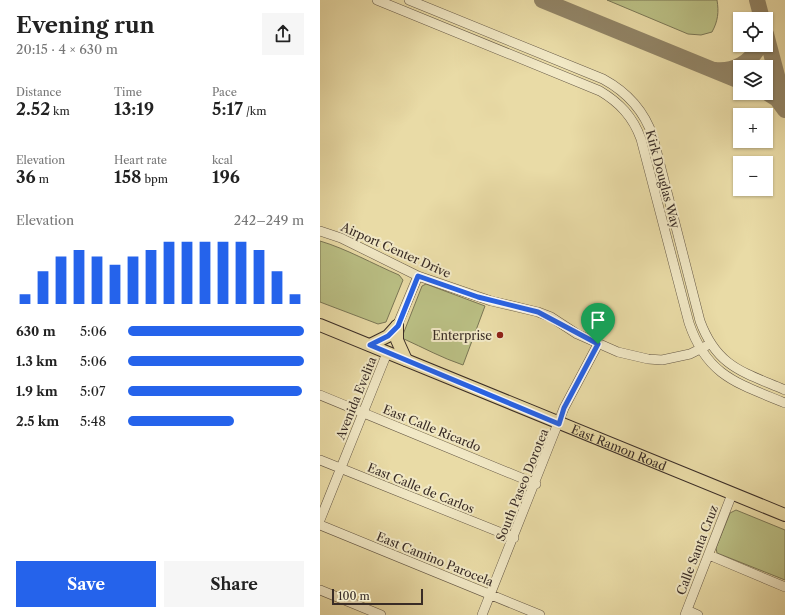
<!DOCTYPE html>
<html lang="en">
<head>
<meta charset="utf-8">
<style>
	body { margin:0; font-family:"Libre Caslon Text",serif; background:#f6f6f6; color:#222; height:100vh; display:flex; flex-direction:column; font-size:15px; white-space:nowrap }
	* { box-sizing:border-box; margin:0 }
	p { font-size:13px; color:#767676 }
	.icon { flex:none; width:22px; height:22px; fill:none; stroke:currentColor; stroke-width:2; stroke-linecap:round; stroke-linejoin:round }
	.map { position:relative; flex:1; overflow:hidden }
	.details { display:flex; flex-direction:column; background:#fff; width:320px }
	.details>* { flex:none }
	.fabs { position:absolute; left:413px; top:12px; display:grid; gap:8px }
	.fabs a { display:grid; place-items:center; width:40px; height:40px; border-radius:0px; background:#fff; box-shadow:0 1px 3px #0004; font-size:20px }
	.scale { position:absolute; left:12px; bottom:10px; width:91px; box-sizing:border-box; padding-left:4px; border:2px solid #392c26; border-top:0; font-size:11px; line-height:14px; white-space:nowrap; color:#392c26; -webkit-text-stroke:3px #f1e8c5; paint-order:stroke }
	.pin { position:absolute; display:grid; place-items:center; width:34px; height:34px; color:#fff; margin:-41px -17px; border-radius:50% 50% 50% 0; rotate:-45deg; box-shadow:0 0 4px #0007 }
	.pin .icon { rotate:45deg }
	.round { display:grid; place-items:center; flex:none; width:42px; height:42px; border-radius:0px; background:#f6f6f6 }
	.summary { display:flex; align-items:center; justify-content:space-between; height:68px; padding:0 16px }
	h1 { font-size:22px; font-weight:700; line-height:30px }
	.stats { display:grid; grid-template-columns:repeat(3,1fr); gap:6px; height:68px; padding:4px 16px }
	.stats div { display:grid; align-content:center }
	.stats b { font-size:17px; font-weight:700 }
	.stats small { font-size:11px; font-weight:400 }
	.stats p { font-size:11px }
	.chart { height:112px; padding:8px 16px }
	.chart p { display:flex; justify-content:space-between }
	.chart svg { width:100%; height:72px; margin-top:4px; stroke:#2563eb; stroke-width:6 }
	.button { display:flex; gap:8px; margin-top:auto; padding:8px 16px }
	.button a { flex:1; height:46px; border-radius:0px; background:#2563eb; color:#fff; font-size:16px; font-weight:700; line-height:46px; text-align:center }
	.button a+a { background:#f6f6f6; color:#222 }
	ul { padding:0 16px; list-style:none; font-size:13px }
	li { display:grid; grid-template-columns:64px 48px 1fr; align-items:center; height:30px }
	li i { height:10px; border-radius:5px; background:#2563eb }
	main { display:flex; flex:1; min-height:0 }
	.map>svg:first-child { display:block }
	.green { fill:#babf84; stroke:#7a7655 }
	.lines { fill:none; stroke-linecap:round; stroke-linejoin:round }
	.taxiway { stroke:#918466; stroke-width:16 }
	.minor-casing { stroke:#655846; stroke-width:10 }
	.major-casing { stroke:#392c26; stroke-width:14 }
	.minor { stroke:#f1e8c5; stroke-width:9 }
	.major { stroke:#e9dba6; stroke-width:12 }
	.route-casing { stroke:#fff; stroke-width:8 }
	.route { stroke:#2563eb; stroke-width:5 }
	.poi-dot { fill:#8f2418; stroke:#f1e8c5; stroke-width:1.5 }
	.labels { text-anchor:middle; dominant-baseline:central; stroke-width:4; stroke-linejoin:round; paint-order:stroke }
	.street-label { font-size:12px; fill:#392c26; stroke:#f1e8c5 }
	.poi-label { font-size:12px; fill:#392c26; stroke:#f1e8c5; text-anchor:end }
</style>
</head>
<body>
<main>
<section class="details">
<div class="summary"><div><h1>Evening run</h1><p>20:15 · 4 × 630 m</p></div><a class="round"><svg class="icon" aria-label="share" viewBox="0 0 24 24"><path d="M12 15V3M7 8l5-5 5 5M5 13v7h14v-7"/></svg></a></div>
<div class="stats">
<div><p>Distance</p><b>2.52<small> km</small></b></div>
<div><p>Time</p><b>13:19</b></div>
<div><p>Pace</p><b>5:17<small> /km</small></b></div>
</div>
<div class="stats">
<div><p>Elevation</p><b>36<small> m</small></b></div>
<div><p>Heart rate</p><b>158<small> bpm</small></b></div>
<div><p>kcal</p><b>196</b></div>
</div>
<div class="chart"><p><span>Elevation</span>242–249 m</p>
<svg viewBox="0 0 160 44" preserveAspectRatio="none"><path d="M5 44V38M15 44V24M25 44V15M35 44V11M45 44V15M55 44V20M65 44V15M75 44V11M85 44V6M95 44V6M105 44V6M115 44V6M125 44V6M135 44V11M145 44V24M155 44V38"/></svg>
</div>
<ul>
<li><b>630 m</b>5:06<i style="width:100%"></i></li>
<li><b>1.3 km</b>5:06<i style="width:100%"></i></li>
<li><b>1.9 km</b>5:07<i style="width:99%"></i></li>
<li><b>2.5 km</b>5:48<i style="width:60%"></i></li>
</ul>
<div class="button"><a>Save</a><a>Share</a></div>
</section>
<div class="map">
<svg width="465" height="615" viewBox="0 0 465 615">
	<rect width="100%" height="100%" fill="#e9dba6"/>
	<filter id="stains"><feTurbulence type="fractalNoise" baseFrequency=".005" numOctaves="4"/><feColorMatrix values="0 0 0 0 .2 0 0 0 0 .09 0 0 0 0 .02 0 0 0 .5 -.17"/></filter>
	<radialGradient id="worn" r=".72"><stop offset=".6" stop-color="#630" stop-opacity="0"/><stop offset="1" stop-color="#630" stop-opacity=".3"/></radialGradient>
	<path class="green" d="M287,0H397C399,12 398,21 392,32L381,35L368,34Z
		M0,241C27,249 53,264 79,275L83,280L66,322L58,324L0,302Z
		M106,284L165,306L143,365C122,358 104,348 84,339L82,337L102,286Z
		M416,510L465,530V580L397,553L396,548L410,513Z"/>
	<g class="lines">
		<path class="taxiway" d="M222,0L420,81
			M437,0L442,19
			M446,34L465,106
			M395,70C414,72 431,62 440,45
			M446,92L457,99L465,110"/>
		<defs>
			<path id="minor" d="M57,0L280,91C300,103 313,117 321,139L369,323C387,376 417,383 465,403
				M89,0L283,79C307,92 324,110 333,137L380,321C397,367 423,372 465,390
				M0,231L21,238L98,276L171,301L218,312L231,317L257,334L298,352L328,359L342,360L370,354L386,346
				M77,326L98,276
				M0,395L216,484
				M0,460L194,538
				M0,520L67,353
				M0,525L220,615
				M389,555L465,587
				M0,590L61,615
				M367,610L378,615
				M162,615L244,408L278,344
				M365,615L412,494"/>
			<g id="major">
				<path id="s1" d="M0,325L465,515"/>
				<path d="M77,326V340L86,360"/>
				<path d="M50,345L68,336L77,326"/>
			</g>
		</defs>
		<use href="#minor" class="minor-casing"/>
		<use href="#major" class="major-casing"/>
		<use href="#minor" class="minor"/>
		<use href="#major" class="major"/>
	</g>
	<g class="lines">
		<defs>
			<path id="route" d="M98,276L158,297L218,312L278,344L244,408L239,424L50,345L68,336L78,326Z"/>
		</defs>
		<use href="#route" class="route-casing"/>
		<use href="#route" class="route"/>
	</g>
	<circle class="poi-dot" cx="180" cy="335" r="4"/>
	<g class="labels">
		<g class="street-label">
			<text transform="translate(343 179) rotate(75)">Kirk Douglas Way</text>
			<text transform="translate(76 250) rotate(24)">Airport Center Drive</text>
			<text transform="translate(36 398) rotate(-68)">Avenida Evelita</text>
			<text transform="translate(112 428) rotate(22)">East Calle Ricardo</text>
			<text stroke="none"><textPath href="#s1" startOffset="323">East Ramon Road</textPath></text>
			<text transform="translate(202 485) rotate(-68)">South Paseo Dorotea</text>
			<text transform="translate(101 488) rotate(22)">East Calle de Carlos</text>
			<text transform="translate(377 550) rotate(-69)">Calle Santa Cruz</text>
			<text transform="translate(115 559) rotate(22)">East Camino Parocela</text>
		</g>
		<g class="poi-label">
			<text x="172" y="335">Enterprise</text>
		</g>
	</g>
	<rect width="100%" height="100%" filter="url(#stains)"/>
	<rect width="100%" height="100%" fill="url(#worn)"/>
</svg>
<div class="fabs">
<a><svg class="icon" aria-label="locate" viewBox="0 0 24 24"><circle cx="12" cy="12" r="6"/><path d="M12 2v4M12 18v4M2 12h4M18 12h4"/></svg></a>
<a><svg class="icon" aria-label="layers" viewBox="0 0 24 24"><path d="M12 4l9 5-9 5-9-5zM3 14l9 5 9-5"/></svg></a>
<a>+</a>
<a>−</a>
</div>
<div class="scale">100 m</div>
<div class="pin" style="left:278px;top:344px;background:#1e9e55"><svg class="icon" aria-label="arrive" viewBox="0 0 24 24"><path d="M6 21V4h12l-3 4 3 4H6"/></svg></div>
</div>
</main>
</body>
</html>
